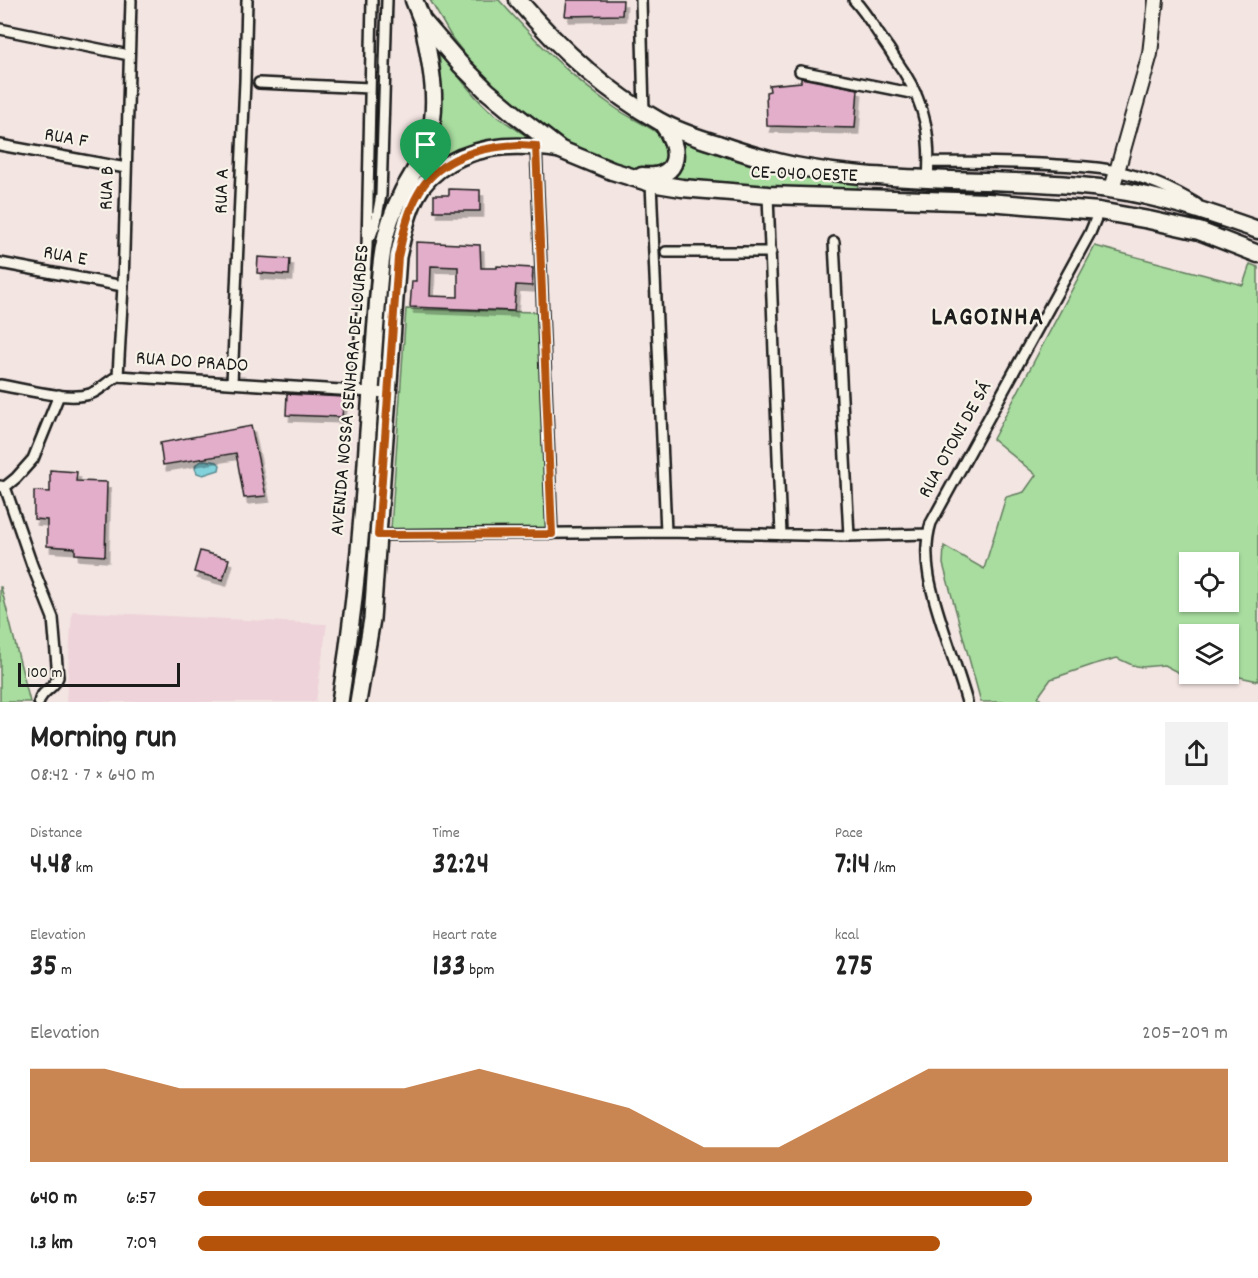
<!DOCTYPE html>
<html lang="en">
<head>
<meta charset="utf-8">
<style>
	body { margin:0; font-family:Dekko,sans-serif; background:#f2f2f2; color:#222; height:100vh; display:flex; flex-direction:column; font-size:22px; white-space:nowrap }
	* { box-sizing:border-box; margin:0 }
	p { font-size:20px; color:#767676 }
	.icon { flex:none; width:33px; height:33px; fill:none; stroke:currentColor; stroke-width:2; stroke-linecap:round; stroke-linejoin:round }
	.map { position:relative; height:702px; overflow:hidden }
	.sheet { display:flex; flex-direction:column; background:#fff; flex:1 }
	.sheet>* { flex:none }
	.controls { position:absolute; left:1179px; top:552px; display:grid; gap:12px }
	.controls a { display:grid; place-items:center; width:60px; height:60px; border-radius:0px; background:#fff; box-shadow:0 2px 4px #0004; font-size:30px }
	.scale { position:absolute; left:18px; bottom:15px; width:162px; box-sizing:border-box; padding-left:6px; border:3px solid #1c1c1c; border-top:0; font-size:16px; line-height:21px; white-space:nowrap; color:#1c1c1c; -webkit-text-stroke:4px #f7f3e8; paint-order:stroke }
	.pin { position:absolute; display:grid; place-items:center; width:51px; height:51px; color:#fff; margin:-62px -26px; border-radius:50% 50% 50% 0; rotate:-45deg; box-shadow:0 0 6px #0007 }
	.pin .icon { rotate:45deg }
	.round { display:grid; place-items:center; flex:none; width:63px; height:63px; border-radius:0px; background:#f2f2f2 }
	.head { display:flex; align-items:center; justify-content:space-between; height:102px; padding:0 30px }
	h1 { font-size:33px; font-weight:700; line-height:45px }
	.figures { display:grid; grid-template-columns:repeat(3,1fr); gap:9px; height:102px; padding:6px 30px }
	.figures div { display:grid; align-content:center }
	.figures b { font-size:30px; font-weight:700 }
	.figures small { font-size:16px; font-weight:400 }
	.figures p { font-size:16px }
	.chart { height:168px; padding:12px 30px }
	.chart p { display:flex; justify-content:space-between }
	.chart svg { width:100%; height:108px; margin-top:6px; fill:#b45309; opacity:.7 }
	ul { padding:0 30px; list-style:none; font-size:20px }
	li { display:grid; grid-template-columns:96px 72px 1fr; align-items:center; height:45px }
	li i { height:15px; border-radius:8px; background:#b45309 }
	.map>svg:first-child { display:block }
	.built { fill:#eed4da }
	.green { fill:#a8dd9f; stroke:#627c5e; stroke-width:1.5; fill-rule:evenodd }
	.water { fill:#82d2db; stroke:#59898f; stroke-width:1.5 }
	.building { fill:#e2aec9; stroke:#1c1c1c; stroke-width:1.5; fill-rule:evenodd; filter:url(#shadow) }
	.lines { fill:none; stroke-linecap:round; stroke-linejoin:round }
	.street-casing { stroke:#1c1c1c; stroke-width:14 }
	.secondary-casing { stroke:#1c1c1c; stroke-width:18 }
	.primary-casing { stroke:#1c1c1c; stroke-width:20 }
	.highway-casing { stroke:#1c1c1c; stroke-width:21 }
	.street { stroke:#f7f3e8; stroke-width:9 }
	.secondary { stroke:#f7f3e8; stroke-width:14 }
	.primary { stroke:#f7f3e8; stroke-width:15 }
	.highway { stroke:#f7f3e8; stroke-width:16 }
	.route-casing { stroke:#fff; stroke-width:12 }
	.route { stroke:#b45309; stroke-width:8 }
	.labels { text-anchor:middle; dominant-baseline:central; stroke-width:4.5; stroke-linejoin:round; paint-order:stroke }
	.street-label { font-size:20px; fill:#1c1c1c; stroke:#f7f3e8 }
	.district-label { font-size:26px; font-weight:bold; letter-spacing:1.5px; fill:#1c1c1c; stroke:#f7f3e8 }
</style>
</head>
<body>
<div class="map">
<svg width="1258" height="702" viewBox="0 0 1258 702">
	<defs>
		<filter id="shadow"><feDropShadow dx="3.5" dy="6" stdDeviation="0" flood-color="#0004"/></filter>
	</defs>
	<rect width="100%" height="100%" fill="#f3e5e2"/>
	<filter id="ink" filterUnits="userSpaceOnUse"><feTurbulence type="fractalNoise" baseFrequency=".0167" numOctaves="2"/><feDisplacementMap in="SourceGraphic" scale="12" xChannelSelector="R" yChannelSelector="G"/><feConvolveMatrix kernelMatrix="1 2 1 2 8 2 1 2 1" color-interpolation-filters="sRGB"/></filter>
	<g filter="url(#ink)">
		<path class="built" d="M72,611L327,624L316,702H66Z"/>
		<path class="green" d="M430,0H499C535,40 569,76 614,107C630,119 650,125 665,139L668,165L642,173L606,161L565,143L514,107L482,76L452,38Z
			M439,50C454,70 469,92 488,109C501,120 516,129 531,139L507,140L428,172L424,170C447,124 443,99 439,50Z
			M679,137L764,169L821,180L858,185L857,192L752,189L670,179C682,169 685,150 679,137Z
			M1095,246L1243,285L1250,264L1258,267V681L1226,674L1205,676L1183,675L1164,665L1142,667L1132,665L1117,658L1095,664L1051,679L1038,697L1043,702H981L943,564L944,546L984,569L1006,497L1024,492L1036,475L993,439ZM1190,562H1228V602H1190ZM1190,634H1228V674H1190Z
			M406,309L540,312L548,532L391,529Z
			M0,587H1L30,702H0Z"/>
		<path class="water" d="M204,460L217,462L220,465L219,470L203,475L197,473L195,468L196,464Z"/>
		<path class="building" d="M567,0H623L622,15L565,16Z
			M801,78L858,89L855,128L767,126L766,92L770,91L769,85L801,82Z
			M449,189L480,190V211H434V195H449Z
			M416,242L480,245L481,268H497V266L533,268L532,286L516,285L514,311L410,307L412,281H416ZM431,266L458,267V297L430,296Z
			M258,257L290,259L289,275L257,273Z
			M287,394L344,397L342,417L286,415Z
			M251,426L266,496L244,498L236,453L163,465L160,443Z
			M50,470L77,472L76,481L107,482L105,556L75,554V548L47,546V520L34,519V491L50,492Z
			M200,551L229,559L223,580L194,572Z"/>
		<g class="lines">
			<defs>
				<path id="street" d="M641,0L644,112
					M854,0C868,15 877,33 889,49C894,57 899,65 904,72C926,107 931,139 928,179
					M0,29L129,55
					M800,71L916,94
					M259,83L370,88
					M0,145L126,168
					M536,146L552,534
					M929,162C972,162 1015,162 1057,165C1077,166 1097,167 1116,171C1144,177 1173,189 1197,204
					M651,183L666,532
					M768,195L781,535
					M371,236L376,222L381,195L387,0
					M834,242L849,536
					M666,252H771
					M0,263L123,286
					M118,376L123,286L131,0
					M232,383L245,81L247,0
					M0,385C24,389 67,401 90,394C101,390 108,381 118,376L388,393
					M356,391L367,247L372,0
					M0,486L5,487L16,478L33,459L59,395
					M5,487L32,565L53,618L58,677C54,689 41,691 39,702
					M378,535L666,532L849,536L927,534
					M967,702C961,681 954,661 947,640C935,603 919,561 931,523L1090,233L1099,211"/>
				<path id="secondary" d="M1112,189L1150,54L1156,0"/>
				<path id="primary" d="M340,702C354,612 363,522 368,431C371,395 373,358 376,322C378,298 379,274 383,250C386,229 394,208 403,190C413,173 424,156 429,137C440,99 429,58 422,20
					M358,702L372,619L398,257C403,236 407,214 417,195C424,181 436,171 449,163C485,143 522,144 561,150"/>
				<path id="highway" d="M414,0L422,20L460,64L487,91L517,116L561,150L612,171L651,183L682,188L768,195L988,202L1099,211L1149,220L1199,231L1258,254
					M518,0C558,47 605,91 659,121C677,131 698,138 718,144C747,154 776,163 806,168C846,175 887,177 928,179C988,182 1049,181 1109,189C1160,196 1210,213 1258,230
					M642,176C683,180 681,146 661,122"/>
			</defs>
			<use href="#street" class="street-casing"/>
			<use href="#secondary" class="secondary-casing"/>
			<use href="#primary" class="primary-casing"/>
			<use href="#highway" class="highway-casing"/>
			<use href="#street" class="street"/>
			<use href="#secondary" class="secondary"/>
			<use href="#primary" class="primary"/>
			<use href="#highway" class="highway"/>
		</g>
	</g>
	<g class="lines" filter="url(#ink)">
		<defs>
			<path id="route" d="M519,145L536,146L552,534L378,535L398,257C403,236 407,213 418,194C438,158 480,147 519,145Z"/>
		</defs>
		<use href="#route" class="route-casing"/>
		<use href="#route" class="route"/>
	</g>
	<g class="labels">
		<g class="street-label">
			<text transform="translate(66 139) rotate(10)">RUA F</text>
			<text transform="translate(804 175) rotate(2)">CE-040 OESTE</text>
			<text transform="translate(108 188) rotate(-88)">RUA B</text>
			<text transform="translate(223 191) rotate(-88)">RUA A</text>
			<text transform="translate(65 257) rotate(10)">RUA E</text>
			<text transform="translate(192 363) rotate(4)">RUA DO PRADO</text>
			<text transform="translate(351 390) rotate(-85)">AVENIDA NOSSA SENHORA DE LOURDES</text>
			<text transform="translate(956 440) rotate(-61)">RUA OTONI DE SÁ</text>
		</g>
		<g class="district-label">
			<text x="988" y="318">LAGOINHA</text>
		</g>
	</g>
</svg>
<div class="controls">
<a><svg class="icon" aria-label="locate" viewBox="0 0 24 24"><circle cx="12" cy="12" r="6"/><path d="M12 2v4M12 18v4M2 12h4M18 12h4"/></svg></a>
<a><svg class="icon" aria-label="layers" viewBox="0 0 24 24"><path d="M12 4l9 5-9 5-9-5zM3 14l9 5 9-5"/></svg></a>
</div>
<div class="scale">100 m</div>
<div class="pin" style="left:426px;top:181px;background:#1e9e55"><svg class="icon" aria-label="arrive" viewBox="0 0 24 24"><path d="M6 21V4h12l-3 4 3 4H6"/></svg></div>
</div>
<section class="sheet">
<div class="head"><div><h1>Morning run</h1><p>08:42 · 7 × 640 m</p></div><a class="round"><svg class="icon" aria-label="share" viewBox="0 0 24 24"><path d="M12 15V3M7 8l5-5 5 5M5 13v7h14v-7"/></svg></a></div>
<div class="figures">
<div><p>Distance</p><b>4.48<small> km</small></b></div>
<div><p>Time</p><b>32:24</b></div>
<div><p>Pace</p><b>7:14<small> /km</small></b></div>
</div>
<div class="figures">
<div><p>Elevation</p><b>35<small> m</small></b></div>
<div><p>Heart rate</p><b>133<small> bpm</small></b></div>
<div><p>kcal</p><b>275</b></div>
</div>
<div class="chart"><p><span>Elevation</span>205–209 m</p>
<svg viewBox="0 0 160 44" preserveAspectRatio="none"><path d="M0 44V6L10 6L20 14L30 14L40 14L50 14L60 6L70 14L80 22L90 38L100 38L110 22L120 6L130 6L140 6L150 6L160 6V44z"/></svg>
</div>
<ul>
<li><b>640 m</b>6:57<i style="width:81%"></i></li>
<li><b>1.3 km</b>7:09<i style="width:72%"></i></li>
</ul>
</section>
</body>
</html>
